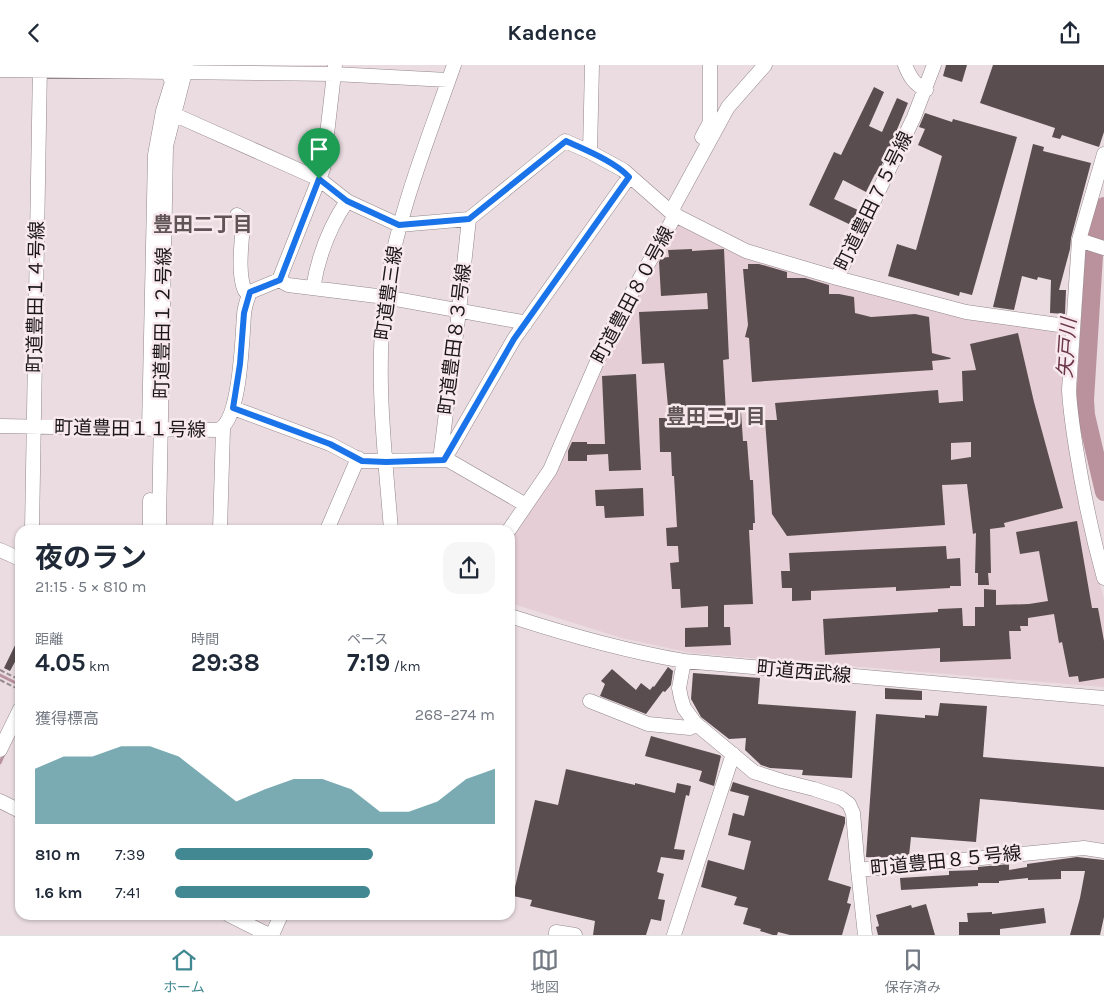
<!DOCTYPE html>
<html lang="ja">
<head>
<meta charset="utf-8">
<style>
	body { margin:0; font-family:Karla,"Noto Sans JP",sans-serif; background:#f6f6f7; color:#1f2937; height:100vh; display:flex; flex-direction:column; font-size:19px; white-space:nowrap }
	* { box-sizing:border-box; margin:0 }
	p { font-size:16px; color:#747a83 }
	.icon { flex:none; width:28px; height:28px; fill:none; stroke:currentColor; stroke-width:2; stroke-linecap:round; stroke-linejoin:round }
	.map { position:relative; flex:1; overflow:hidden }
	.drawer { position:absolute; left:15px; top:460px; width:500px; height:395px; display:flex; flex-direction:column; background:#fff; border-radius:15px; box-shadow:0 1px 4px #0004 }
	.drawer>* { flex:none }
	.pin { position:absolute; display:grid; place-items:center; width:42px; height:42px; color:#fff; margin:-51px -21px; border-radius:50% 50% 50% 0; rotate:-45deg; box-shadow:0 0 5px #0007 }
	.pin .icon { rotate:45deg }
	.round { display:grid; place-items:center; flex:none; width:52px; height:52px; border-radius:15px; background:#f6f6f7 }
	.summary { display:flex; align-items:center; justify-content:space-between; height:85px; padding:0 20px }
	h1 { font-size:28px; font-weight:700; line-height:38px }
	.figures { display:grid; grid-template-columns:repeat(3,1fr); gap:8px; height:85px; padding:5px 20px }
	.figures div { display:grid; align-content:center }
	.figures b { font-size:25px; font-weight:700 }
	.figures small { font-size:14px; font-weight:400 }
	.figures p { font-size:14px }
	.chart { height:140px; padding:10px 20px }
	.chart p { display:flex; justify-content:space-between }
	.chart svg { width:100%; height:90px; margin-top:5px; fill:#428892; opacity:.7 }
	ul { padding:0 20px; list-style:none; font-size:16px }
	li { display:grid; grid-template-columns:80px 60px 1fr; align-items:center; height:38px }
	li i { height:12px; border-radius:6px; background:#428892 }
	header { display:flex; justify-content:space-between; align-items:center; height:65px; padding:0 20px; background:#fff; font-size:22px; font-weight:700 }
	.dock { display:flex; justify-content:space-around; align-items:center; height:70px; border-top:1px solid #e0e1e3; background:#fff; font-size:14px; color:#747a83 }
	.dock a { display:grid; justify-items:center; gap:2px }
	.dock .selected { color:#428892 }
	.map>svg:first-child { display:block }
	.built { fill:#e5ced5 }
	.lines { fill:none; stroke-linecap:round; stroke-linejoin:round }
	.stream { stroke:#b9929e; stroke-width:3 }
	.river { stroke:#b9929e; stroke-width:18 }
	.building { fill:#594d50; fill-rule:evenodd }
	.minor-casing { stroke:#94878b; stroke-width:15 }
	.path { stroke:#958b8e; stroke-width:2; stroke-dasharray:5 2.5; stroke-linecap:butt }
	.minor { stroke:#fff; stroke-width:14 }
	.route-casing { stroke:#fff; stroke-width:10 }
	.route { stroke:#1a73e8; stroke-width:6 }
	.labels { text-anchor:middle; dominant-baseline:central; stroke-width:5; stroke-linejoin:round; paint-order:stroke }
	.street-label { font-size:19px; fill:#1b1718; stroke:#f7e9ed }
	.neighbourhood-label { font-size:20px; font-weight:bold; fill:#605457; stroke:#f7e9ed }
	.water-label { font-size:20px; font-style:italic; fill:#6a3549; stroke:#f7e9ed }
</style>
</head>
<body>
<header><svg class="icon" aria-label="back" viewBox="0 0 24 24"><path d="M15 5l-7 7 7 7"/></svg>Kadence<svg class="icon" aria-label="share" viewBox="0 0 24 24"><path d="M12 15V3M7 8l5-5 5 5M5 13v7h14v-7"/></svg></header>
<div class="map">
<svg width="1104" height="870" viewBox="0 0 1104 870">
	<rect width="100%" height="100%" fill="#eadce0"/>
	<path class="built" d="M676,157L741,188L1062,265L1067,271L1062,337L1095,501L1104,534V622L691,588L622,573L510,538V472L548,417L613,272Z"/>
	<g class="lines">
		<path class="stream" d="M0,610L20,620
			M0,698L4,689"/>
		<path class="river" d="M1104,141L1095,174L1085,335L1086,350L1104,427"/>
	</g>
	<path class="building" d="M946,0H967L962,17L943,11Z
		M993,0H1104V67L1099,82L1062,70L1060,74L1052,72L1055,63L980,38Z
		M874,22L884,27L869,61L882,67L897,33L908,38L887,89L877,110L875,109L866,127L843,115L834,134L858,145L851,160L809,140L834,87L841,90Z
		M925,48L952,57L953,54L1017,72L972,230L960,227L959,231L888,211L897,179L916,185L942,91L918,80L925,64L919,62Z
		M1033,79L1044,82L1043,86L1091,98L1071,173L1070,184L1059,225H1066L1065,249L1050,248L1051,215L1038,212L1037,215L1022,211L1014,245L993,242Z
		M692,184V186L724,184L729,294L723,295L726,348L741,347L743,376H747L750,415H753L755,458H753V465H749L753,539L724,540V562H730L731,580L685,582V563L708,562V541L681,543L680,524H672L670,498L679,497L678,481H667L666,463L677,462L674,411H672L671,387H660L659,353H669L664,298L642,299L639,247L708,244L707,228L661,231L659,197L661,193L669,192L668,185Z
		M748,199H759L787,207V213H805L829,220V229H839L854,232L855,248L871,252L915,249L929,252L932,288L951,293L950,294L932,296L933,305L752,317L749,273L745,272L748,260L743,204H748Z
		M1018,268L1034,337L1063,443L1004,458L1005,462L990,464L991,508H988L989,520H978V508H975L976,468L973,469L967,419L942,420L945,460L787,471L772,449L765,355H777L775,338L938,325L939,338L963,336L962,306L976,305L970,279ZM971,377V392L951,395V378Z
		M636,309L641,405L609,406L608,389L587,390V396H568V386L572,377H587V379H605L602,311Z
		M643,423L644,451L605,453L604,441H596L595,425Z
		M1077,456L1092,543H1098L1104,576V613L1079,617L1078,611L1069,612L1062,577L1059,578L1054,549L1028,553V561H1020L1021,566H1009L1011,594L940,597V583L825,590L823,554L938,547V544L962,543L963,561H975V542H984V524L996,525V540L1029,539L1048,536L1039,486L1020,489L1016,467Z
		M946,481L947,494L960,493L961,521H950V523L896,526V522L811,526V535L792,536V523H782L781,506H790L789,488Z
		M20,570V597L16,595L10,606L4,603Z
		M668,602L673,606L671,620L665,627L663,626L646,649L600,631L605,619L601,616L612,604L636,625L641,618L650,625L653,621L654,622Z
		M693,608L760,613L758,639L856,646L852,713L802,710L803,705L770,703L761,700L745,685L746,673L729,674L701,652L691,634Z
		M885,623L922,626V635L885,634Z
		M940,638L987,641L983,692L1104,702V745L980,734L976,777L911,772L909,791L885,794L866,792L876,649L925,653V650L938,651Z
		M651,671L719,690L721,691L714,721L699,716L702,706L645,691Z
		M566,704L635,720V718L675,728L677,718L691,721L689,731L686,730L674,784L685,785L683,795L661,792L657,807L664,809L658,834L665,835L661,856L651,854L646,870H593L595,856L530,841L532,835L513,831L535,735L558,740Z
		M733,717L845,752V758L828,815L851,822L847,838L851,839L842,870H790L778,867L777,870H773L760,866L761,864L743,859L748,843L734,840L737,832L701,822L708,795L744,805L751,776L728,770L733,748L744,751L749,731L730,726Z
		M1077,792L1104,795V852L1100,870H1070L1080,833L1085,806H1061V814L1028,815V813L999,816V818H978V821L901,825L900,813L949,810V806L978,805V802L1009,799V805L1027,802V799Z
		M926,839L935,870H878L876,862L879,861L876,850L911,840L912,843Z
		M1044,843L1046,858L1000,864V870H959V857H968L967,848L992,847V849Z"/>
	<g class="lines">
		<defs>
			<path id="minor" d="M905,0C910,12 914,19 926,25
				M0,5L334,9L448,15
				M173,49L319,114L347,136L399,160L469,154L565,76L590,87L623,105L673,149L746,186L837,213L914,52L934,0
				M702,72L710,57V0
				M590,87L592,0
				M1104,89L1079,175L1069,325C1070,345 1073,364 1076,383C1083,427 1092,470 1104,513
				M237,150L242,154L243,158C242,177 237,208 245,226L250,227
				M1079,175L1104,183
				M837,213L966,247L1073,262
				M279,215L288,220L385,232L522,257L525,259
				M313,223C318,193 330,161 347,136
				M233,343L330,379L362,396L448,395L526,440
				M0,361L218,365C241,356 242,273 244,250C244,243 247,235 250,227L279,215L323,104L335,0
				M149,364L155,90L163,46L172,17L169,10L175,3
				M440,395L459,246L469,154
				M444,395L514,274L629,112
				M159,459L166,81L185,7L186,0
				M32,465L40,0
				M150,465V435
				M220,465L223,364
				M327,465L358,393
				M391,465C385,388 375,310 385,233C396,152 427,77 454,0
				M509,465L550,405L609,269L672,156L674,141L721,55L728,42L765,0
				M0,485L20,494
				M510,551C568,570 625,586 684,596L1104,633
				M684,596L679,623L681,633L684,643L695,658L754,707L782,716L814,724L841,733L849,739L853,748L858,805L1084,783L1104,786
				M590,636L648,659L690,663L695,658
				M0,685L20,644
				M0,736L20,746
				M858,805L865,870
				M229,850L269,870
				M272,870L281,850
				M556,870V867L575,870
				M674,870L733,689"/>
		</defs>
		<use href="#minor" class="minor-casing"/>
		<path class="path" d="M0,605L20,615
			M0,615L20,625"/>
		<use href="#minor" class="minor"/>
	</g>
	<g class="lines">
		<defs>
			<path id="route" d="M566,76C585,85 614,96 629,112L514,274L444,395L386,397L362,396L330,379L233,343L240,299L244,248L250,227L280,215L319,114L347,136L399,160L469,154Z"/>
		</defs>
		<use href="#route" class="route-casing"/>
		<use href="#route" class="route"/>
	</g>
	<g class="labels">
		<g class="street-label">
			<text transform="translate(874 136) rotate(-64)">町道豊田７５号線</text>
			<text transform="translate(389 228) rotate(-82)">町道豊三線</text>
			<text transform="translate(633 230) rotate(-62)">町道豊田８０号線</text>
			<text transform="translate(36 232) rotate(-89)">町道豊田１４号線</text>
			<text transform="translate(163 258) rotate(-89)">町道豊田１２号線</text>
			<text transform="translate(455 274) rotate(-83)">町道豊田８３号線</text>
			<text transform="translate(130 364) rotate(1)">町道豊田１１号線</text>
			<text transform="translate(804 607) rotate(5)">町道西武線</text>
			<text transform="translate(946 796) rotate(-6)">町道豊田８５号線</text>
		</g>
		<g class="neighbourhood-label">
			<text x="203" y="159">豊田二丁目</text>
			<text x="716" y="351">豊田三丁目</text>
		</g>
		<g class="water-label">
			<text transform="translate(1067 283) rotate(-86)">矢戸川</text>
		</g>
	</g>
</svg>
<div class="pin" style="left:319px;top:114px;background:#1e9e55"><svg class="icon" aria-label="arrive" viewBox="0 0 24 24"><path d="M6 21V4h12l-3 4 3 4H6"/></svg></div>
<section class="drawer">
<div class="summary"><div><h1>夜のラン</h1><p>21:15 · 5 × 810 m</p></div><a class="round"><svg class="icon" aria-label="share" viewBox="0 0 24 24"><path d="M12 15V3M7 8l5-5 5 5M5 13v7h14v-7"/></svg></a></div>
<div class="figures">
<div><p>距離</p><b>4.05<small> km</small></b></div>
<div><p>時間</p><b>29:38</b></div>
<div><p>ペース</p><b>7:19<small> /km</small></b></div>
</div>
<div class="chart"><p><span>獲得標高</span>268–274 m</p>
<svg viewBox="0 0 160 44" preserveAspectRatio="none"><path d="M0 44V17L10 11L20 11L30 6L40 6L50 11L60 22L70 33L80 27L90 22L100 22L110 27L120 38L130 38L140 33L150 22L160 17V44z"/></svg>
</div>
<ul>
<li><b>810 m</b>7:39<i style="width:62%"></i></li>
<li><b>1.6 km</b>7:41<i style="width:61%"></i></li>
</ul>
</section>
</div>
<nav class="dock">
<a class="selected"><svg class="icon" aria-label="home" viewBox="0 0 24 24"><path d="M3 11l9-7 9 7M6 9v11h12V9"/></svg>ホーム</a>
<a><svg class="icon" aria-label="map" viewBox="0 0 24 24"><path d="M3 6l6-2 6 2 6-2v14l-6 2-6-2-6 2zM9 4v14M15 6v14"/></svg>地図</a>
<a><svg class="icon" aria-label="saved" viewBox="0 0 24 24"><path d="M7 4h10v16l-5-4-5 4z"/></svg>保存済み</a>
</nav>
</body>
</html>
